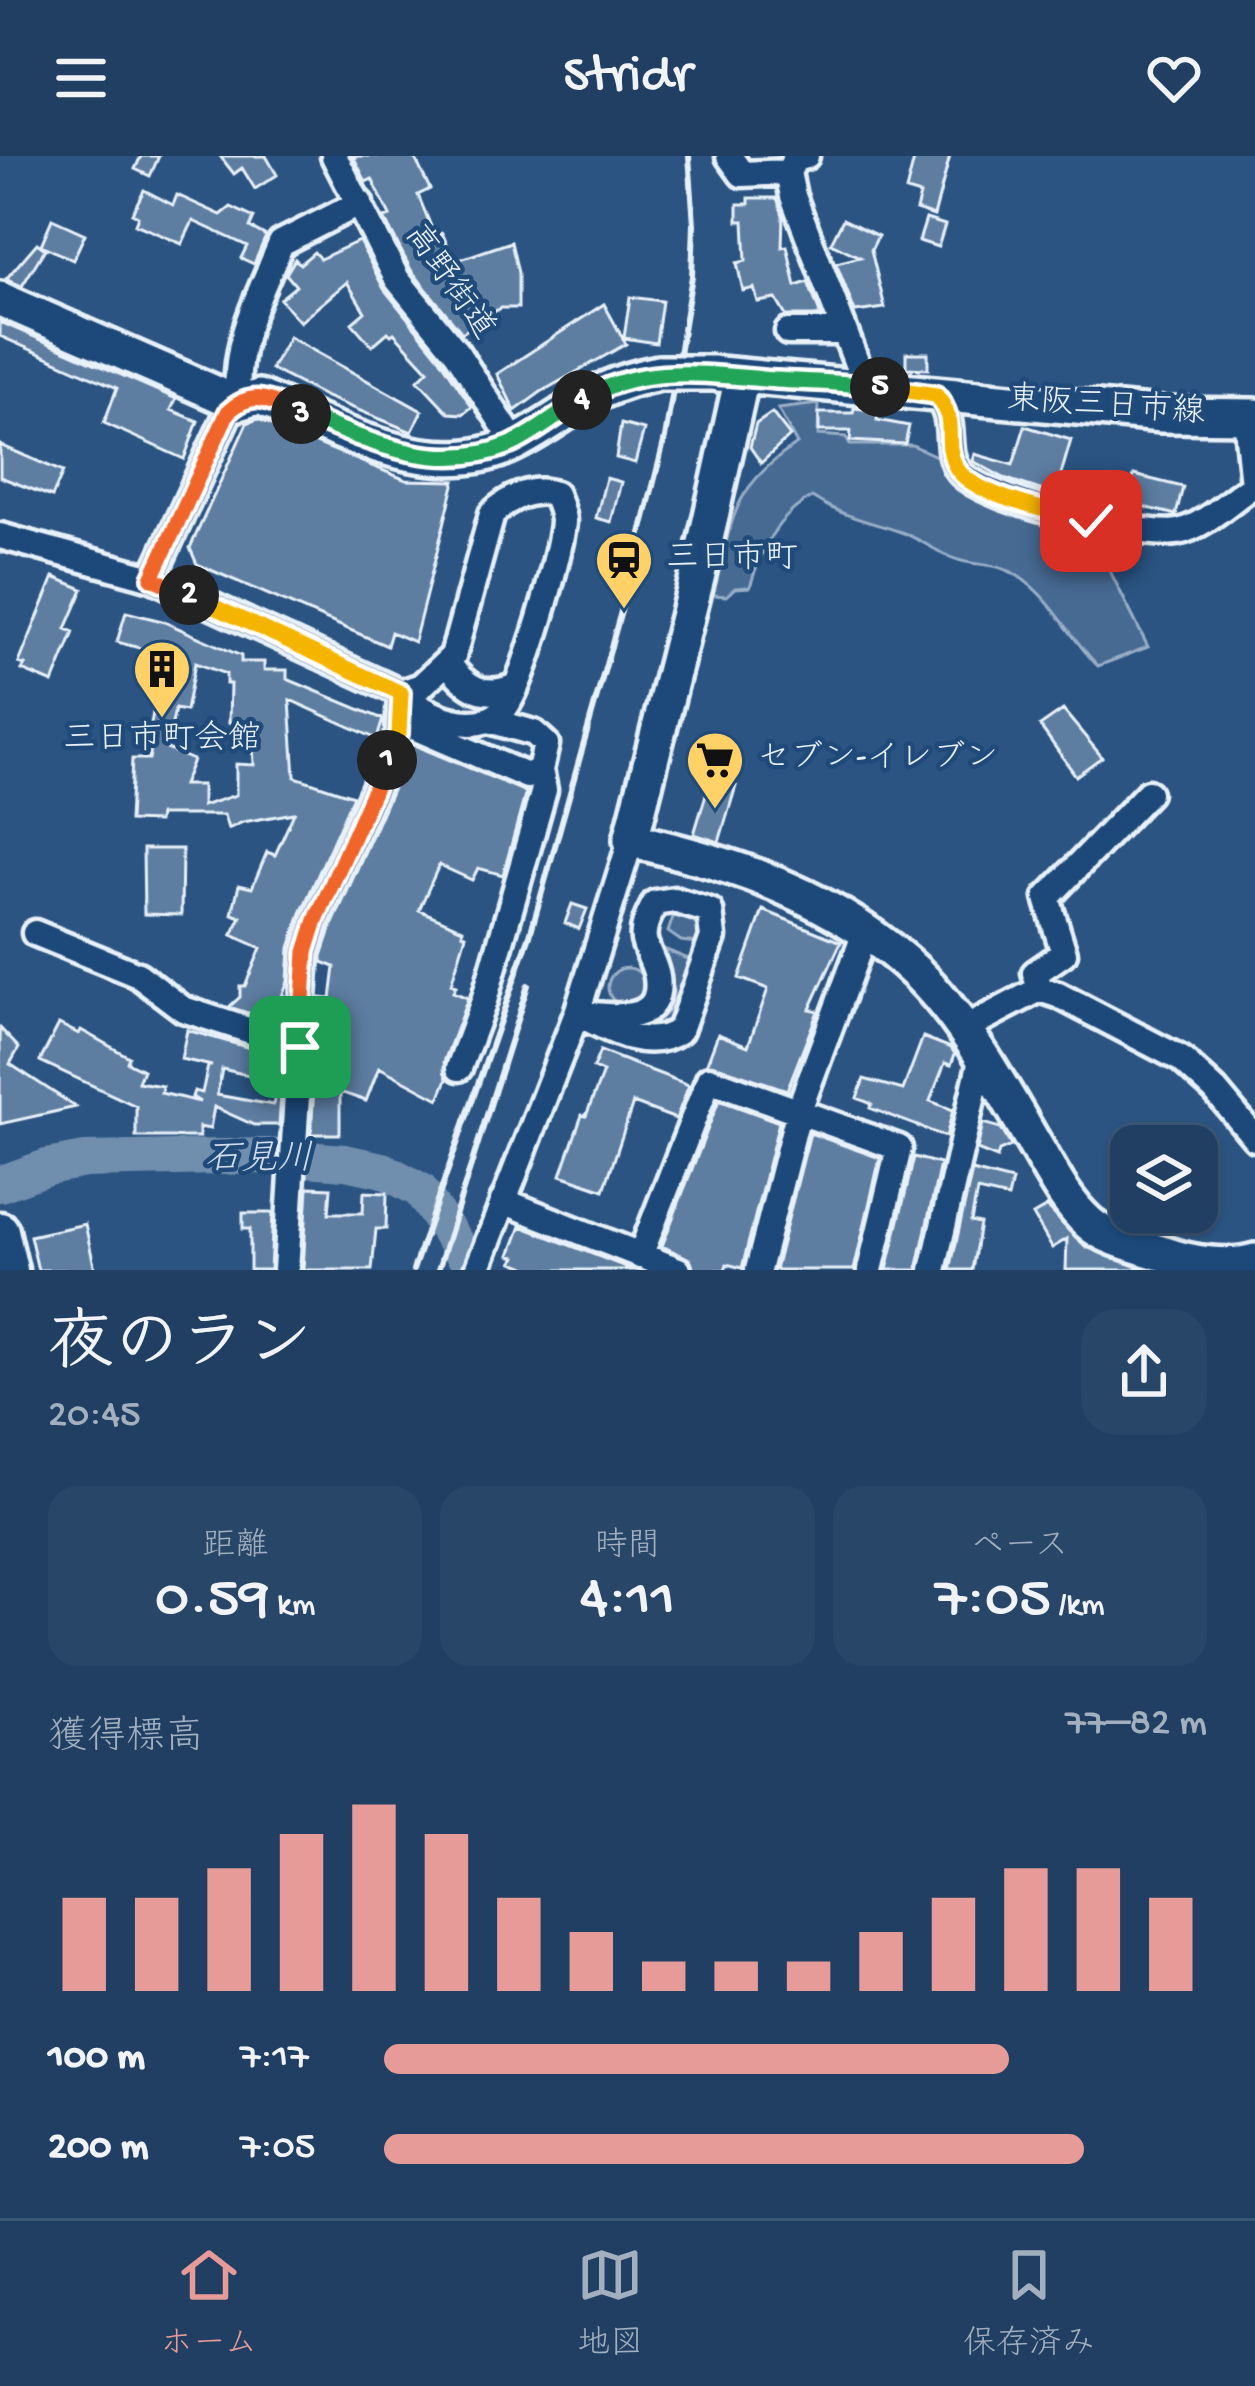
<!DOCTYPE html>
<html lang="ja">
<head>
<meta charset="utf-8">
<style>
	body { margin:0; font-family:"Gochi Hand","Klee One",sans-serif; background:#284668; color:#f1f3f6; height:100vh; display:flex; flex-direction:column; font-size:45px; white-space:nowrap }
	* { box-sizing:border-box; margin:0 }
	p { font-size:39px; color:#a2afbe }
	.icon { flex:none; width:66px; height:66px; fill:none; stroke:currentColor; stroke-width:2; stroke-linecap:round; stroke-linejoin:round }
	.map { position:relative; height:1114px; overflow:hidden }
	.side { display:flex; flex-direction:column; background:#203f62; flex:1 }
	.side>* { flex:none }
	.buttons { position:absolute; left:1110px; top:969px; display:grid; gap:24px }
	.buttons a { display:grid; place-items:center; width:108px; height:108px; border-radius:24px; background:#203f62; box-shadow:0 3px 9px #0004,0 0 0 3px #3d5877; font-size:60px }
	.pin { position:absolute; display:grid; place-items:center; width:102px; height:102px; color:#fff; margin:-51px; border-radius:24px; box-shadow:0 6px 18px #0006 }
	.km { position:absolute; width:60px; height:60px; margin:-30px; border-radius:50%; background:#222; color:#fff; font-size:33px; line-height:60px; text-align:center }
	.round { display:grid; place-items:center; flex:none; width:126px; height:126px; border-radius:36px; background:#284668 }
	.summary { display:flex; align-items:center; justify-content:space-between; height:204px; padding:0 48px }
	h1 { font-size:66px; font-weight:600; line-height:90px }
	.metrics { display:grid; grid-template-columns:repeat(3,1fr); gap:18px; height:204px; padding:12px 48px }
	.metrics div { display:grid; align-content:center; border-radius:30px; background:#284668; text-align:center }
	.metrics b { font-size:60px; font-weight:600 }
	.metrics small { font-size:33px; font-weight:400 }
	.metrics p { font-size:33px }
	.chart { height:336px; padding:24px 48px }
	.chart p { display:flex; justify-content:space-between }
	.chart svg { width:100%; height:216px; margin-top:12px; stroke:#e69b98; stroke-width:6 }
	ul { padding:0 48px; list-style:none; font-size:39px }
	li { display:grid; grid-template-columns:192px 144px 1fr; align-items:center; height:90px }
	li i { height:30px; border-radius:15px; background:#e69b98 }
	header { display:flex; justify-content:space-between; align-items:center; height:156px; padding:0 48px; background:#203f62; font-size:54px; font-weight:600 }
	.menu { display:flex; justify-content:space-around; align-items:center; height:168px; border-top:3px solid #3d5877; background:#203f62; font-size:33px; color:#a2afbe }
	.menu a { display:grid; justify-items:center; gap:6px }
	.menu .on { color:#e69b98 }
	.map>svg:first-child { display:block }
	.green { fill:#476b93; stroke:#98aec6; stroke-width:3 }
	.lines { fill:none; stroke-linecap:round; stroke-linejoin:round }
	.river { stroke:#708ead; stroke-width:36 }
	.building { fill:#5d7da1; stroke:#e8f1f8; stroke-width:3; fill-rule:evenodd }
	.minor-casing { stroke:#e8f1f8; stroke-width:33 }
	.major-casing { stroke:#e8f1f8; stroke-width:42 }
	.highway-casing { stroke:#e8f1f8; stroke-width:45 }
	.minor { stroke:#1f4a7a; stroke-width:24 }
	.major { stroke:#1f4a7a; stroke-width:33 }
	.highway { stroke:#1f4a7a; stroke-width:36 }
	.rail { stroke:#e8f1f8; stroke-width:6 }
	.major-bridge-casing { stroke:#e8f1f8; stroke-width:42; stroke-linecap:butt }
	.major-bridge { stroke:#1f4a7a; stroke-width:33 }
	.split-1-casing { stroke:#fff; stroke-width:24 }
	.split-2-casing { stroke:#fff; stroke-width:24 }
	.split-3-casing { stroke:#fff; stroke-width:24 }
	.split-4-casing { stroke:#fff; stroke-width:24 }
	.split-5-casing { stroke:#fff; stroke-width:24 }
	.split-6-casing { stroke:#fff; stroke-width:24 }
	.split-1 { stroke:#f0652b; stroke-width:15 }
	.split-2 { stroke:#f5b400; stroke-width:15 }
	.split-3 { stroke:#f0652b; stroke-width:15 }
	.split-4 { stroke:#22a559; stroke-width:15 }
	.split-5 { stroke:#22a559; stroke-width:15 }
	.split-6 { stroke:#f5b400; stroke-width:15 }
	.labels { text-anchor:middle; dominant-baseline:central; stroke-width:9; stroke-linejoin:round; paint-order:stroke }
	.street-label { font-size:33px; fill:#e8f1f8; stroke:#1f4a7a }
	.poi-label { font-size:33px; fill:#e8f1f8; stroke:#1f4a7a; text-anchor:start }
	.water-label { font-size:36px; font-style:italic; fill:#d0dde9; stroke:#1f4a7a }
</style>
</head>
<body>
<header><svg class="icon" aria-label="menu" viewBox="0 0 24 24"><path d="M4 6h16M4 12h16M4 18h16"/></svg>Stridr<svg class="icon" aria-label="heart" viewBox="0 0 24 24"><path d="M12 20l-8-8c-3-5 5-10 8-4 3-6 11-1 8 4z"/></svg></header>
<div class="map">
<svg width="1255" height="1114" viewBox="0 0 1255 1114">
	<rect width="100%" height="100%" fill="#2b5482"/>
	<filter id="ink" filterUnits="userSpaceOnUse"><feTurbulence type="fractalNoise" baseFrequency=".00833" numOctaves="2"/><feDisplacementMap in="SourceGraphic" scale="24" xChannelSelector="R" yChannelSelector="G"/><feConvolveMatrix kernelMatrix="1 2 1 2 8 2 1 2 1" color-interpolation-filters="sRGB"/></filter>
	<g filter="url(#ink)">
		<path class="green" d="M819,248L818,279L846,281L850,289H912L1087,369L1148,491L1098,510C1070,482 1053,443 1018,420C1000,408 986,410 966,406C943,402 921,382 898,375C867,365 841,360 812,341C776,361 761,393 750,431L735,432L726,440L713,439C733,365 729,333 797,288L778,253Z
			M684,759L699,771L697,787L681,785L668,776L673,761Z
			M666,794L696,806L670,868L654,874L636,871C688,861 672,829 666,794Z
			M608 831a19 19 0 1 1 38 0a19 19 0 1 1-38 0Z"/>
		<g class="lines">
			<path class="river" d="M0,1028L47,1011L85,1004L267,1000L345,1006L383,1014L420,1034L474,1114"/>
		</g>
		<path class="building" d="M141,0H159L150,20L135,13Z
			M220,0H266L277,19L255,33L242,12L234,18Z
			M353,0H414L430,33L418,39L435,80L442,77L455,105L511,86L518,117V152H500L462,177L411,114L384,62L390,60L372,23L366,26Z
			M915,0H950L934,60L916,54L920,39L906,35Z
			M144,34L173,49L177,39L221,59L231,51L254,62L250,71L266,80L254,108L241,102L247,90L193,65L182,88L135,68L138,60L132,57Z
			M749,42H777L783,59L782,91L787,90L796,130L808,126L821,160H786L776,143L758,146L754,132L743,135L737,107L746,105L744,65H738V48H749Z
			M52,63L85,78L73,104L41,89Z
			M843,63L878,80L871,94L885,152L855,156L836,107L860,101L831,87Z
			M926,63L945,69L938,91L919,85Z
			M359,85L384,133L439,201L472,251L463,258L449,257L418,224L428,214L394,177L391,179L388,176L372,190L352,167L365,156L347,126L300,166L280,143L296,130L286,118L295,103L300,108L314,96L320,103Z
			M37,87L45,93L22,130L6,123Z
			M630,141L662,145L656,187L624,182Z
			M604,148L626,188L541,236L515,255L497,218Z
			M0,166L176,243L171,254L198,265L184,303L104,267L117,232L0,180Z
			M289,181L422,255L412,276L326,241L271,213Z
			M906,197H928V213L906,212Z
			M854,252L878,255L877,264L909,270L905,288L850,285L851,275H819V257H853Z
			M772,257L790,280L761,307L750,291L756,268Z
			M258,263L406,324L455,325L414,486L391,476L387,490L197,408L190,392L247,267Z
			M621,268L644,274L635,307L616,302Z
			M1025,270L1071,284L1055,339L1004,322L973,305L975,298L1013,309Z
			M0,289L63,316L52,341L0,321Z
			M1134,319L1183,331L1176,359L1127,347Z
			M606,322L621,326L611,366L596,362Z
			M54,421L83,433L66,473L74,476L53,527L22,514L25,509L19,507Z
			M126,456L162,465L241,500V506H264V514H287V523L383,563L377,583L290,544L295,621L353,640L301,757L290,792L288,825L282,840H287L285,869L229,851L240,841V830H245L261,792L232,779L241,761L232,758L239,729L252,732L267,696L275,699L294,657L243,666L228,673L224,659H159L158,666L129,665L132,603H149L155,574L150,573L162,508L144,503L147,494L117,486ZM195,507L226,518V528H230L229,567H252L254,609L236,608V639L202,650V629H183L193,604L167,593L175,553L186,555Z
			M1063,554L1102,601L1076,620L1040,570Z
			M412,588L526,636L503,719L478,712L472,724L439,709L419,754L463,773L462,777L466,779L451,828L456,830L453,836L468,842L444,906L447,923L439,943L379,911L366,945L340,936V978H311L320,842L331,843L335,811L322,806V800L332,770Z
			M711,622L736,630L719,686L694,678Z
			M143,693H182L181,759L144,758Z
			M572,748L587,753L579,773L565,767Z
			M763,754L841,786L810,853L818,855L787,934L707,907L718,878L748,890L768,833L739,822Z
			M59,868L79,878L81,874L129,901L127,906L143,914L138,926L162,930L161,937L200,946L192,941L194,935L202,937L208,910H212L181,903L187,874L257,894V904L283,907L279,969H254L214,951L210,973L199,971V981H136V950L40,905ZM222,913L278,926L273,949L217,939Z
			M0,872L19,892L10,908L76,951L0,968Z
			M923,881L951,892L955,898L951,909L945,907L930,945L953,954L946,981L870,952L872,948L857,942L864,923L903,934Z
			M600,895L689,929L676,963L633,947L604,1034L561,1019L582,959L586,960L603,916L593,912Z
			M719,944L779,966L742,1112L727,1108L725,1114H694L690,1103L662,1090Z
			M983,967L1001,972L1011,990L999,995L997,1002L977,994Z
			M810,977L880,1002L854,1114H775Z
			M914,1001L940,1008L917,1114H887Z
			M972,1015L1012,1025L1008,1042L977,1035L971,1066L980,1068L972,1114H950Z
			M308,1031L331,1032L329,1057H363L364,1036L387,1037L386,1073H376L372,1114H303Z
			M1047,1051L1086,1091L1145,1114H1066L1067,1083L1052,1092L1033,1059Z
			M243,1057H273L270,1114H250V1073H243Z
			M85,1068L95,1114H38L30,1080Z
			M521,1070L631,1113L632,1114H533L513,1106L516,1101L510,1099Z"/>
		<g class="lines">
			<defs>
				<path id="minor" d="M334,0L397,123L457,197L515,287
					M729,0L742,18L788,16
					M806,0L795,3L788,16L793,40L865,229
					M788,176H842
					M936,239C959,266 942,292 959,315C981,344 1140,382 1177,376C1205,371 1232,342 1255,328
					M1246,261L1253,328
					M0,380L152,422L401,537C425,559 476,582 503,554C522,535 562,394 563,365C563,357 558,346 555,338C533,330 508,342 492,358L453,500L421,530L401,537
					M152,422L228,257L238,247C233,183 258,144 281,87L360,47
					M448,507C467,533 485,543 516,530
					M405,544L416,572L527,620L540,614L546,588L534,577L489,564
					M674,744L710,755L713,781L680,874C648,897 607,873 577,857C608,860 664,872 657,821C655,808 647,797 644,784C642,771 649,759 655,747Z
					M35,777L138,819L183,853L300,891
					M1040,833L1035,817L1064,797L1047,742L1148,637
					M962,874L1040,833L1058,839L1181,903L1215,934L1255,982
					M459,912L484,845L544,634L540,614
					M503,1045L678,1114
					M640,1100L709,923L899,992L870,1114
					M286,1114L306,797L316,764L399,578L401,537
					M477,1114L577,857L631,684
					M758,1114L799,954L866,774
					M933,1114L981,904"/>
				<path id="major" d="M0,143L238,247L259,241C336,272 434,330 517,286C573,256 591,230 659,217
					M719,218L1162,259L1255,260
					M742,221L699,414L631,684C736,708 839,742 918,818C962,861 1001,930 1032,984C1049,1012 1064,1045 1089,1067C1108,1084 1140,1090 1165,1098C1191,1107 1229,1113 1255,1105"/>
				<path id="highway" d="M0,1075L9,1114"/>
			</defs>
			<use href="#minor" class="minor-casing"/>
			<use href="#major" class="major-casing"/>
			<use href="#highway" class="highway-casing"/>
			<use href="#minor" class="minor"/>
			<use href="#major" class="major"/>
			<use href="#highway" class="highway"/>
			<path class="rail" d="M413,1114L530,779L625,441L665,282L692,120L694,68L689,0
				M438,1114L528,829"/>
			<defs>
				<path id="major-bridge" d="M659,217H713"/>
			</defs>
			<use href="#major-bridge" class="major-bridge-casing"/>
			<use href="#major-bridge" class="major-bridge"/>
		</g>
	</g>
	<g class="lines" filter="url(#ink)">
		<defs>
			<path id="split-1" d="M300,891L306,796L316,764L387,604"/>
			<path id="split-2" d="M189,439L401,537L399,578L387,604"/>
			<path id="split-3" d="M189,439L152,422L228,256C255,231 270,246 301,258"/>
			<path id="split-4" d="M301,258C369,285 436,319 510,289C535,278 558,258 582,244"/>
			<path id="split-5" d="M582,244C643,206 708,219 776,224C810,226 845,226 880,231"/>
			<path id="split-6" d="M880,231L936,239C959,266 942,282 955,309C968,340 1059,357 1091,365"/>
		</defs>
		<use href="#split-1" class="split-1-casing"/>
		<use href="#split-2" class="split-2-casing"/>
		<use href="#split-3" class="split-3-casing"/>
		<use href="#split-4" class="split-4-casing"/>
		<use href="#split-5" class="split-5-casing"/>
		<use href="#split-6" class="split-6-casing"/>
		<use href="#split-1" class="split-1"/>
		<use href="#split-2" class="split-2"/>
		<use href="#split-3" class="split-3"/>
		<use href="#split-4" class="split-4"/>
		<use href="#split-5" class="split-5"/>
		<use href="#split-6" class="split-6"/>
	</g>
	<defs>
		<symbol id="station-pin" viewBox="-11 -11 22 30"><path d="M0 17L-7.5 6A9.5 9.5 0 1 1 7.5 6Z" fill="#ffd166" stroke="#1f4a7a"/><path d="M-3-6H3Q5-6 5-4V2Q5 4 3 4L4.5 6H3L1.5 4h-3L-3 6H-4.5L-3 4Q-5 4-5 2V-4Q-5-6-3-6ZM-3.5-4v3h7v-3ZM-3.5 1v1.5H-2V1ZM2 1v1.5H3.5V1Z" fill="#111"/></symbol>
		<symbol id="building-pin" viewBox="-11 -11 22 30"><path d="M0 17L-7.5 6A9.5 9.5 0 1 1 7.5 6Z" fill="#ffd166" stroke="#1f4a7a"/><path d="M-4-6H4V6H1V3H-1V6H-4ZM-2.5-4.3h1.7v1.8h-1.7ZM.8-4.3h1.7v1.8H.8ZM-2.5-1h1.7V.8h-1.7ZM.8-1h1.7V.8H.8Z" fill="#111"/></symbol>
		<symbol id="supermarket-pin" viewBox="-11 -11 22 30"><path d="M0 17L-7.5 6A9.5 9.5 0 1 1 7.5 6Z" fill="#ffd166" stroke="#1f4a7a"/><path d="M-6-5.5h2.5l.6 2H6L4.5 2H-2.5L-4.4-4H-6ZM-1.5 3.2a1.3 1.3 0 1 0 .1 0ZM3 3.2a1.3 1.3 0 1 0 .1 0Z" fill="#111"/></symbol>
	</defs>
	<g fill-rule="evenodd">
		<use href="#station-pin" x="591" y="371" width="66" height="90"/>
		<use href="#building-pin" x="129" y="480" width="66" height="90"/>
		<use href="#supermarket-pin" x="682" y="571" width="66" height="90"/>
	</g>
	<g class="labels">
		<g class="street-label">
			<text transform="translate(448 127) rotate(55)">高野街道</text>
			<text transform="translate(1106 252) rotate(4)">東阪三日市線</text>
		</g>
		<g class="poi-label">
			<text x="666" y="404">三日市町</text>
			<text x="162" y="585" text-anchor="middle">三日市町会館</text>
			<text x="757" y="604">セブン-イレブン</text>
		</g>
		<g class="water-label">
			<text x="259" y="1005">石見川</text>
		</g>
	</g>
</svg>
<div class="buttons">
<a><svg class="icon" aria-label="layers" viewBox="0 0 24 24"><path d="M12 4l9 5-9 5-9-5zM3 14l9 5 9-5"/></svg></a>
</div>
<div class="pin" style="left:300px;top:891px;background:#1e9e55"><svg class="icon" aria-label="arrive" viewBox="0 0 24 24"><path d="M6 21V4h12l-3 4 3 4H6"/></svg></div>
<div class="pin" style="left:1091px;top:365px;background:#d93025"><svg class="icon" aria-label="check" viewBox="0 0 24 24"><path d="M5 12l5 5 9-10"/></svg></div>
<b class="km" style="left:387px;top:604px">1</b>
<b class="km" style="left:189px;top:439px">2</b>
<b class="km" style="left:301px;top:258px">3</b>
<b class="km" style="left:582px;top:244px">4</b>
<b class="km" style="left:880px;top:231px">5</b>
</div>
<section class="side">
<div class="summary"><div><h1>夜のラン</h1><p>20:45</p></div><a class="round"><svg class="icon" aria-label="share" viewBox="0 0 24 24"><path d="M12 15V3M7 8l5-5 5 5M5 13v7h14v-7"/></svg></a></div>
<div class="metrics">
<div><p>距離</p><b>0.59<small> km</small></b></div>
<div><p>時間</p><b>4:11</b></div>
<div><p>ペース</p><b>7:05<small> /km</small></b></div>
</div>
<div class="chart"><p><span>獲得標高</span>77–82 m</p>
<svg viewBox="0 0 160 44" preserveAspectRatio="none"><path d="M5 44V25M15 44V25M25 44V19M35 44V12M45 44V6M55 44V12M65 44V25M75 44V32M85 44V38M95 44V38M105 44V38M115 44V32M125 44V25M135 44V19M145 44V19M155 44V25"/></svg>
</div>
<ul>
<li><b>100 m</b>7:17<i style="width:76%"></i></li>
<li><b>200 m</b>7:05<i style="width:85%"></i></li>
</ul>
</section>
<nav class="menu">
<a class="on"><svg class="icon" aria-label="home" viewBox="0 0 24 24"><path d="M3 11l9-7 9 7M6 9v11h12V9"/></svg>ホーム</a>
<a><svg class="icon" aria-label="map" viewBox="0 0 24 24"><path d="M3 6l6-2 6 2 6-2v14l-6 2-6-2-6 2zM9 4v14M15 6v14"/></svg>地図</a>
<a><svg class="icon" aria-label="saved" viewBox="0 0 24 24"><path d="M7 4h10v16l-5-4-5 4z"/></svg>保存済み</a>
</nav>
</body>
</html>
